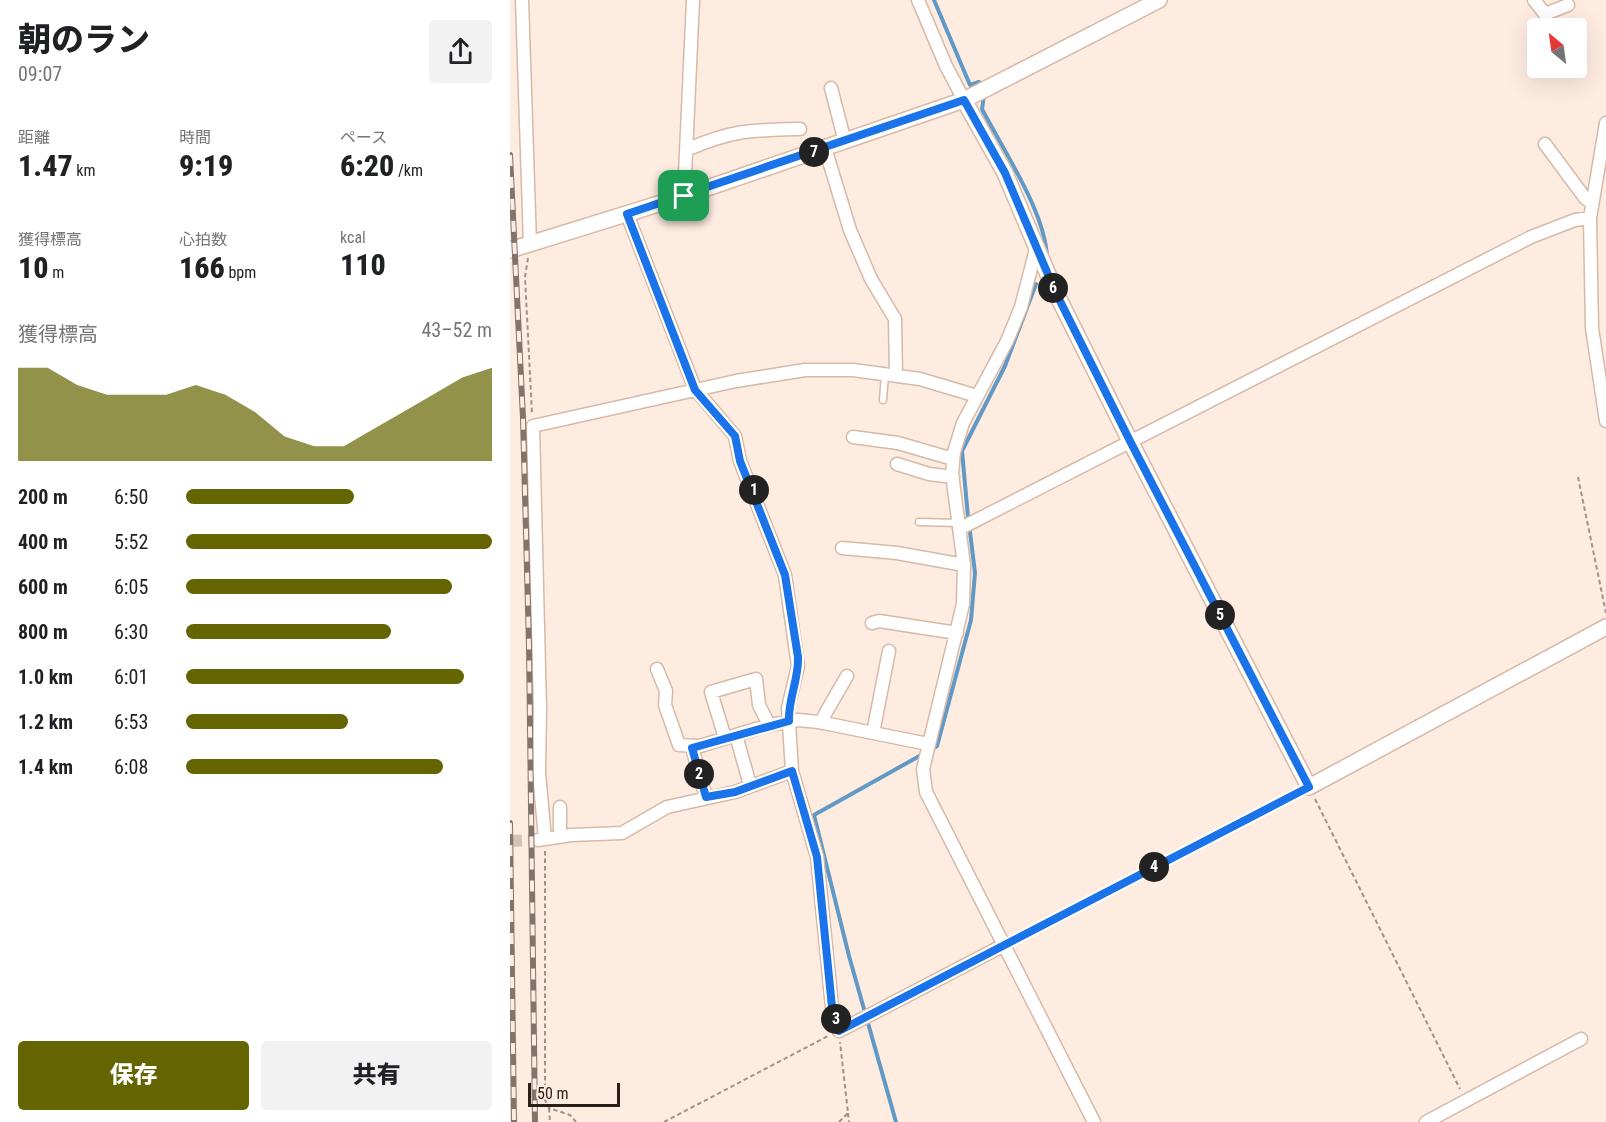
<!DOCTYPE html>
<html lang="ja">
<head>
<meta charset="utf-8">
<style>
	body { margin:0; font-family:"Roboto Condensed","Noto Sans JP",sans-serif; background:#f2f2f2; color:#202124; height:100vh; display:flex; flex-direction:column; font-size:22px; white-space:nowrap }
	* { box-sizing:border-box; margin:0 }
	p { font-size:20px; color:#757577 }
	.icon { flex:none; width:33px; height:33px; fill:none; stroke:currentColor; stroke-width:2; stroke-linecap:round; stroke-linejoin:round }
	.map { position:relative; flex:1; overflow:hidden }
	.sheet { display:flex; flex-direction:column; background:#fff; width:510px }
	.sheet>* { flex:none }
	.needle { width:39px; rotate:331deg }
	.buttons { position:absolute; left:1017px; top:18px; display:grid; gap:12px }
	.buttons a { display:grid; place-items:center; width:60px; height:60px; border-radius:6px; background:#fff; box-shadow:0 6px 24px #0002; font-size:30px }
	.scale { position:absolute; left:18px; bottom:15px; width:92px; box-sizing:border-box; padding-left:6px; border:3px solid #2a1f18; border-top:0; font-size:16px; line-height:21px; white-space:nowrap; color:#2a1f18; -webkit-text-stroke:4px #ffece1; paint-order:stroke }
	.pin { position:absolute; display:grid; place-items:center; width:51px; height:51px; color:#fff; margin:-26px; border-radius:12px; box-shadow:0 3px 9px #0006 }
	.km { position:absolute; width:30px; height:30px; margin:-15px; border-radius:50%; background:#222; color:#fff; font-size:16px; line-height:30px; text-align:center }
	.round { display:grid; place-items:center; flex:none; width:63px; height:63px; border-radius:6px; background:#f2f2f2 }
	.summary { display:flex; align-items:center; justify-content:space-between; height:102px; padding:0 18px }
	h1 { font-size:33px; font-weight:800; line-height:45px }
	.figures { display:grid; grid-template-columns:repeat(3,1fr); gap:9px; height:102px; padding:6px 18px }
	.figures div { display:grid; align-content:center }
	.figures b { font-size:30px; font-weight:800 }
	.figures small { font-size:16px; font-weight:400 }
	.figures p { font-size:16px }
	.chart { height:168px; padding:12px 18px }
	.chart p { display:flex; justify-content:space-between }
	.chart svg { width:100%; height:108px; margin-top:6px; fill:#646500; opacity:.7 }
	.cta { display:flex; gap:12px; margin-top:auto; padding:12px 18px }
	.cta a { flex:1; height:69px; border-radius:6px; background:#646500; color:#fff; font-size:24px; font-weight:800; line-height:69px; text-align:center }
	.cta a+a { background:#f2f2f2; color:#202124 }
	ul { padding:0 18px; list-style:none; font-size:20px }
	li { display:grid; grid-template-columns:96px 72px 1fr; align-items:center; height:45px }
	li i { height:15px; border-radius:8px; background:#646500 }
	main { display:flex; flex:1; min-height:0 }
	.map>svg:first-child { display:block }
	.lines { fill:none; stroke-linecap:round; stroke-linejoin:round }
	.stream { stroke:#6098c6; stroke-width:4 }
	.minor-tunnel { stroke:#d4c3b9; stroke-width:12; stroke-dasharray:12 6; stroke-linecap:butt }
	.service-casing { stroke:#d6b9a7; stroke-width:9 }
	.minor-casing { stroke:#d6b9a7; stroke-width:15 }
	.tertiary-casing { stroke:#d6b9a7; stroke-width:18 }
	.path { stroke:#a19289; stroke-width:2; stroke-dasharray:4.5 3; stroke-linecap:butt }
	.service { stroke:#fff; stroke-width:6 }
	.minor { stroke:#fff; stroke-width:12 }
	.tertiary { stroke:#fff; stroke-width:15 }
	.rail-casing { stroke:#82746b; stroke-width:6 }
	.rail { stroke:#ffece1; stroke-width:4; stroke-dasharray:11; stroke-linecap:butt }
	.route-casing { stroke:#fff; stroke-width:12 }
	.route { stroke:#1a73e8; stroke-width:8 }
</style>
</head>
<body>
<main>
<section class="sheet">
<div class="summary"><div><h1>朝のラン</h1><p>09:07</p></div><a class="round"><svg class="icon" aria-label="share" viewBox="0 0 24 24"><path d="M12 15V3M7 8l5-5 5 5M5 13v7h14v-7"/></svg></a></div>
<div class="figures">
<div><p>距離</p><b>1.47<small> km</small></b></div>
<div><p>時間</p><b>9:19</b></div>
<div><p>ペース</p><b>6:20<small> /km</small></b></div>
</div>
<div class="figures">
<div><p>獲得標高</p><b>10<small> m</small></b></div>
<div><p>心拍数</p><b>166<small> bpm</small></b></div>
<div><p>kcal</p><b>110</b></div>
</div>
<div class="chart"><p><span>獲得標高</span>43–52 m</p>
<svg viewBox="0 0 160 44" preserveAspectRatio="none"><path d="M0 44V6L10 6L20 13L30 17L40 17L50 17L60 13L70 17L80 24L90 34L100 38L110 38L120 31L130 24L140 17L150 10L160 6V44z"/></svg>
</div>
<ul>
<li><b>200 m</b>6:50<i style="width:55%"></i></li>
<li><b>400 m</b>5:52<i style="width:100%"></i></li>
<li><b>600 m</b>6:05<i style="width:87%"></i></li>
<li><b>800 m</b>6:30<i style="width:67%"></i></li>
<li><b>1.0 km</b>6:01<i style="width:91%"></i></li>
<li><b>1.2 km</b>6:53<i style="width:53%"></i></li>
<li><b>1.4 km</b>6:08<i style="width:84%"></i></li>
</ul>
<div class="cta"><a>保存</a><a>共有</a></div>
</section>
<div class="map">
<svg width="1096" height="1122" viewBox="0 0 1096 1122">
	<rect width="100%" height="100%" fill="#ffece1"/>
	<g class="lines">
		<path class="stream" d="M424,0L460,85L469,82
			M474,96L472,109C493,150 536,213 537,258
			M458,517L452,451L495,366L526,284
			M422,749L427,746L461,620L465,573L460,532
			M386,1122L339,956L304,815L413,754"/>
		<path class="minor-tunnel" d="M0,841L27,840"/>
		<defs>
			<path id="service" d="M373,400L375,374
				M409,522L450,523"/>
			<path id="minor" d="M12,0L20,244
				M408,0L436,66L454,100
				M1024,0L1035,14L1058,5
				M321,88L335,142
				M1096,123L1080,218L1082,328L1096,421
				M1035,144L1075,198L1082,203
				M315,148L340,230L361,279L385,319L386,375
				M176,150C222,130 240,130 290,129
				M174,196L183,0
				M526,249L511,307L497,341L453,423L444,452L442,474L454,565L453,604L413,769L416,792L584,1122
				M343,437L388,443L443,459
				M387,464L419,474L443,477
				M451,528L1021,237L1065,220L1080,218
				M332,548L387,553L454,565
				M362,623L369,621L447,633
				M147,669L156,691L155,705L169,745L190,746L259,725L288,720L309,722L418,744
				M312,723L315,714L337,676
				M363,733L379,651
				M226,735L240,785
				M215,738L201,692L246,679L249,705L259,725
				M182,748L196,797
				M282,771L307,857L322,1007L329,1031L494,945
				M50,836V807
				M35,839L29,773L30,709L23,426L226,381L295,370H343L410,379L467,396
				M28,840L61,835L112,833L157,807L225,792L282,771L278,708L288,666L275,575L230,461L225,436L185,389L117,214
				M916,1122L1071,1039"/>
			<path id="tertiary" d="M454,100L495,173L545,291L620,441L799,787L1096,627
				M0,250L174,196L454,100L649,0"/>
		</defs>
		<use href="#service" class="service-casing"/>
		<use href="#minor" class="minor-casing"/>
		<use href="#tertiary" class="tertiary-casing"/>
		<path class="path" d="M18,258L15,277L22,414
			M1068,477L1096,613
			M805,799L950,1089
			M35,851V1100L39,1108L60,1115L66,1122
			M505,940L787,793
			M39,1108L40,1122
			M338,1113L339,1122
			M154,1122L318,1036
			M329,1122L338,1113L330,1042"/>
		<use href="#service" class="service"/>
		<use href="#minor" class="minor"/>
		<use href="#tertiary" class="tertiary"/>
		<defs>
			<path id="rail" d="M0,155L13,418L19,646L25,1122
				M0,823L4,1122"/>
		</defs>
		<use href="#rail" class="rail-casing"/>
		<use href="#rail" class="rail"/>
	</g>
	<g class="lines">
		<defs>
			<path id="route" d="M454,100L495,173L545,291L620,441L799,787L329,1031L322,1007L307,857L282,771L225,792L196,797L182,748L279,721C278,699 289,679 288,657L275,575L230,461L225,436L185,390L117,214Z"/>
		</defs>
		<use href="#route" class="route-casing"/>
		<use href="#route" class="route"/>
	</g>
</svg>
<div class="buttons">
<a><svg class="needle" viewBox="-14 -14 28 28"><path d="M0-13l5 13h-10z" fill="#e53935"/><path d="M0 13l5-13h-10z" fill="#757577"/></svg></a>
</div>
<div class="scale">50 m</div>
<div class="pin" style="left:174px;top:196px;background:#1e9e55"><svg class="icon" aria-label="arrive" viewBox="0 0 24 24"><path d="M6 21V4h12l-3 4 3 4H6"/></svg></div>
<b class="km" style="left:244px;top:490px">1</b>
<b class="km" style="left:189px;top:774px">2</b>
<b class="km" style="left:326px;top:1019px">3</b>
<b class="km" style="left:644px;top:867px">4</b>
<b class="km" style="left:710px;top:615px">5</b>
<b class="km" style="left:543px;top:288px">6</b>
<b class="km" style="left:304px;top:152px">7</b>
</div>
</main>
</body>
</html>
